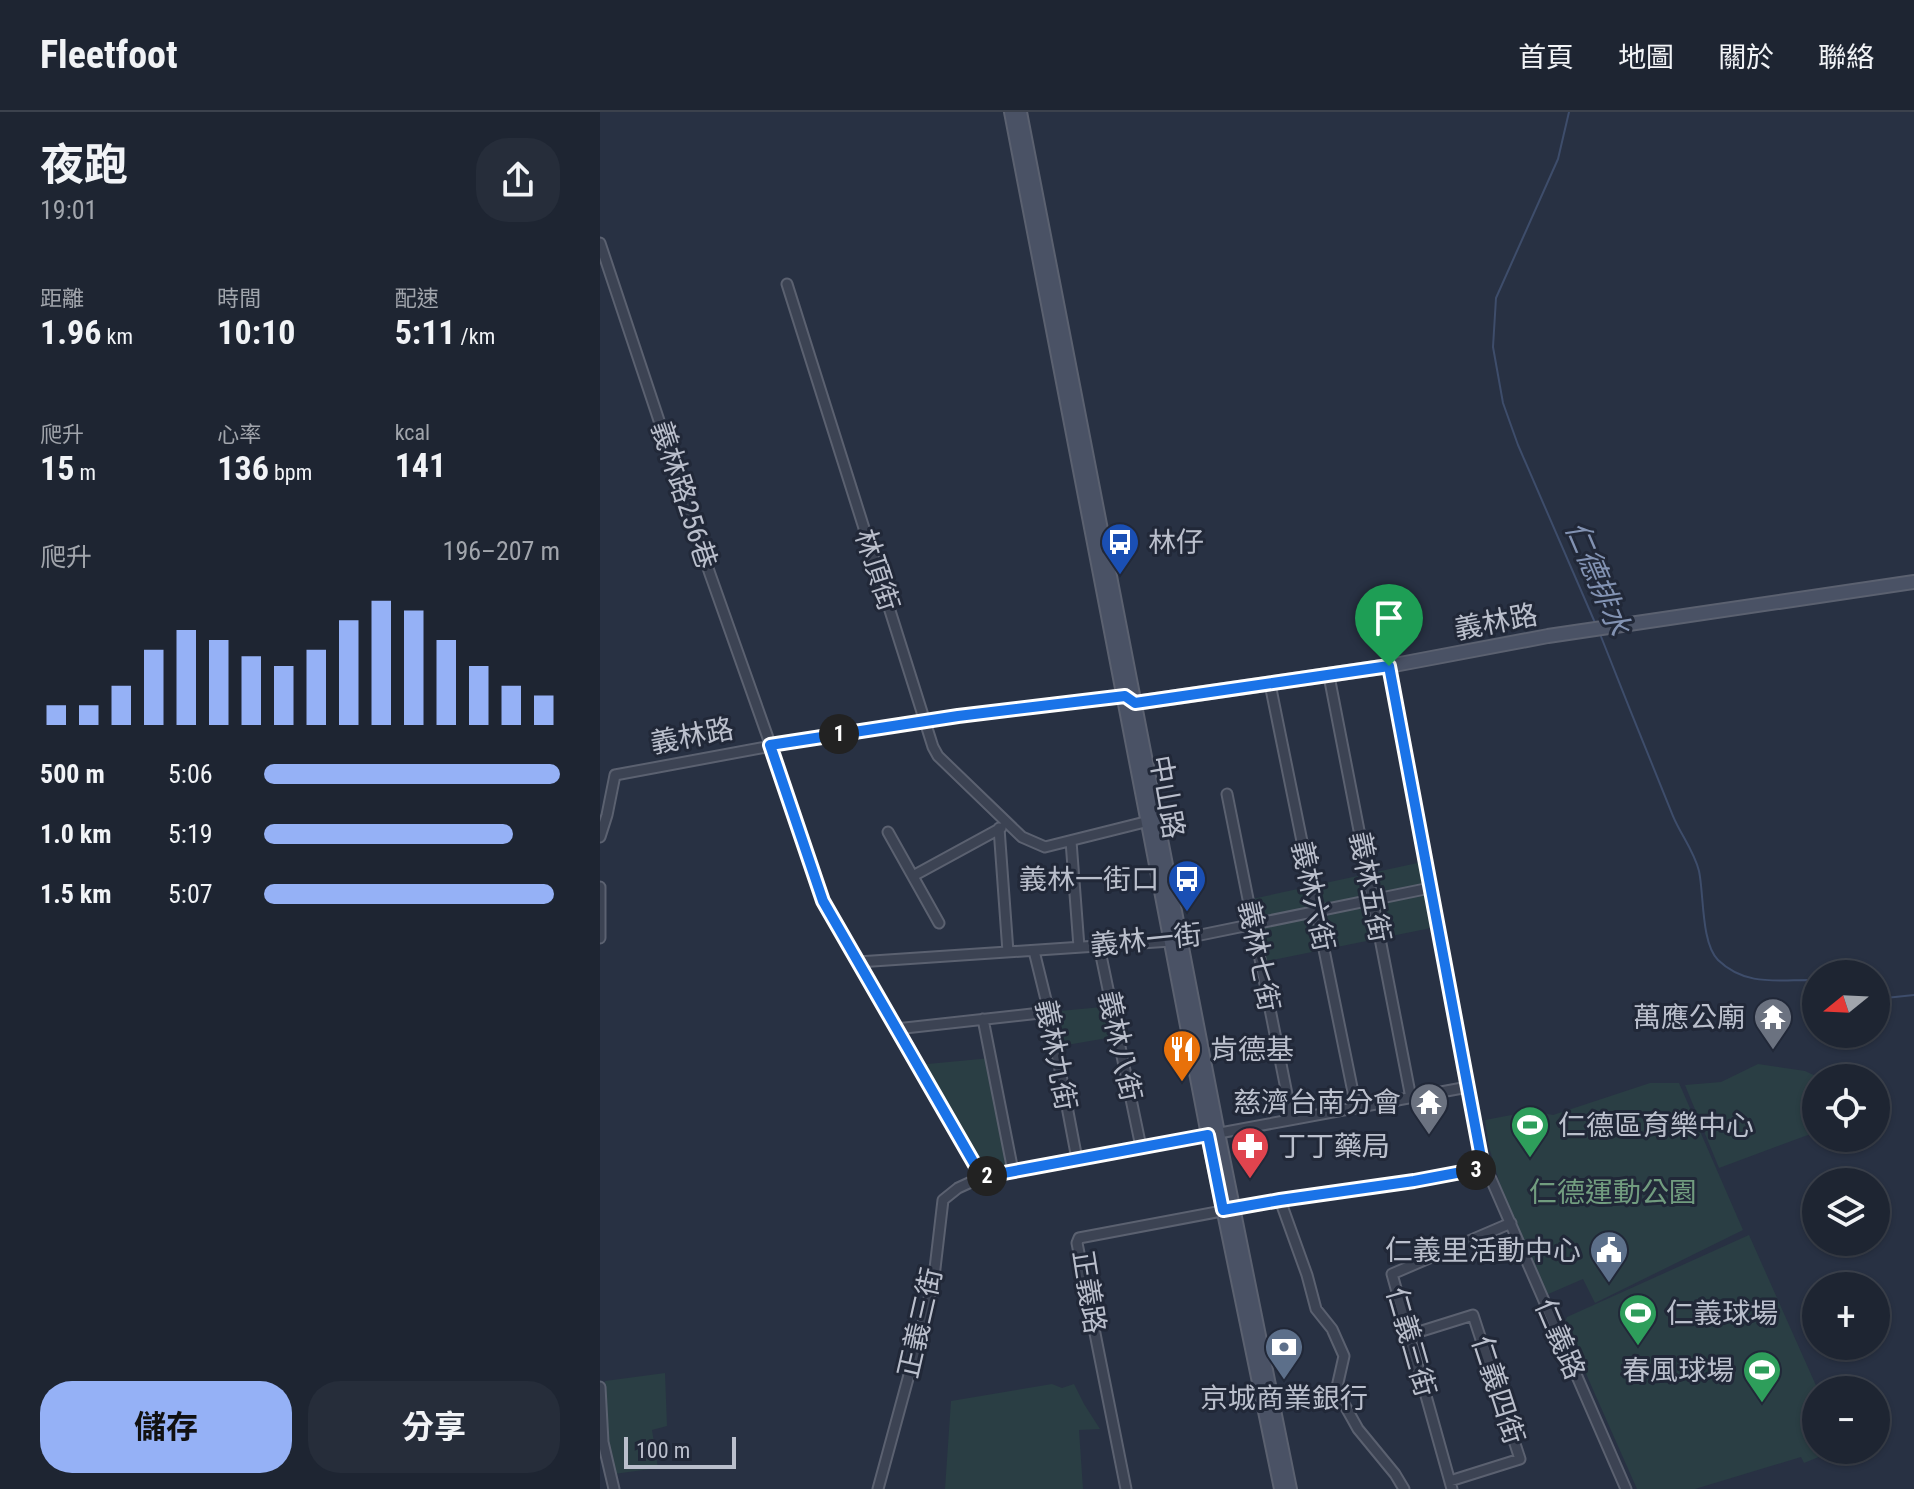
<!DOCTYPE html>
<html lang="zh-TW">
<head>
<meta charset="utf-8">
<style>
	body { margin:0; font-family:"Roboto Condensed","Noto Sans TC",sans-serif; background:#262d3a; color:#f1f3f6; height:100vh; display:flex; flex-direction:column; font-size:30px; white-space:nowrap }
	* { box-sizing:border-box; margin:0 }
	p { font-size:26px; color:#a1a5ac }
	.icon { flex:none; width:44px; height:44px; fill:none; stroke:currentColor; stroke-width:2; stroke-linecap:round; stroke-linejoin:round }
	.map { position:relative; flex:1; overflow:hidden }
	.side { display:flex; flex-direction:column; background:#1e2532; width:600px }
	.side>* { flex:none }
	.needle { width:52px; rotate:252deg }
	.controls { position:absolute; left:1202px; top:848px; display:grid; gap:16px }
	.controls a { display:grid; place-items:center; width:88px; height:88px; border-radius:50%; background:#1e2532; box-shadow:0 2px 6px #0004,0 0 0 2px #3c424d; font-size:40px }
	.scale { position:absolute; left:24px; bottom:20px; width:112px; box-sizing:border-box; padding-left:8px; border:4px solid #babfcc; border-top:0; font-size:22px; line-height:28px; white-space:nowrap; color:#babfcc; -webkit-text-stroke:6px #212838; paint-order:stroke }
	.pin { position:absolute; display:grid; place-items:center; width:68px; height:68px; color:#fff; margin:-82px -34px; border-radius:50% 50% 50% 0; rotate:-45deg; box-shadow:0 0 8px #0007 }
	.pin .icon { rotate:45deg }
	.km { position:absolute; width:40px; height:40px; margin:-20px; border-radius:50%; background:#222; color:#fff; font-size:22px; line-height:40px; text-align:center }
	.round { display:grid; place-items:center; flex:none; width:84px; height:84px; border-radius:32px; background:#262d3a }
	.summary { display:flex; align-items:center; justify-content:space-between; height:136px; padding:0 40px }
	h1 { font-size:44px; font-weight:700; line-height:60px }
	.figures { display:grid; grid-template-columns:repeat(3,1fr); gap:12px; height:136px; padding:8px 40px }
	.figures div { display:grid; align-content:center }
	.figures b { font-size:34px; font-weight:700 }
	.figures small { font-size:22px; font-weight:400 }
	.figures p { font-size:22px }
	.chart { height:224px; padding:16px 40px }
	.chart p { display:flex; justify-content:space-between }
	.chart svg { width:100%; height:144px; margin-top:8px; stroke:#95b1f6; stroke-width:6 }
	.primary-button { display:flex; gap:16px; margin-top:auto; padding:16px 40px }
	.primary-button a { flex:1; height:92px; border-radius:32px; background:#95b1f6; color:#111; font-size:32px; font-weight:700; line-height:92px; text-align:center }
	.primary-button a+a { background:#262d3a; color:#f1f3f6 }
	ul { padding:0 40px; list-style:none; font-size:26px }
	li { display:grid; grid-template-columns:128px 96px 1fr; align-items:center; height:60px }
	li i { height:20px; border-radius:10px; background:#95b1f6 }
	header { display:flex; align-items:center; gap:48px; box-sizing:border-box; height:112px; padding:0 40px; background:#1e2532; border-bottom:2px solid #3c424d }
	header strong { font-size:38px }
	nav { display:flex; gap:44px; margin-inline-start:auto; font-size:28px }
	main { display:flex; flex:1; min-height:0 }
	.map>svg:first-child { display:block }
	.green { fill:#2a3e44 }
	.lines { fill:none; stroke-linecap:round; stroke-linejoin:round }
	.stream { stroke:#3e4d6b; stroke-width:2 }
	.street-casing { stroke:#5b6170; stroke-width:13 }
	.secondary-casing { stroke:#5b6170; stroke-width:16 }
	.street { stroke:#3c4353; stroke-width:9 }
	.secondary { stroke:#4a5265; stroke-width:12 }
	.route-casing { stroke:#fff; stroke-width:16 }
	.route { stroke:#1a73e8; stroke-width:10 }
	.labels { text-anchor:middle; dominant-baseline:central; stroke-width:6; stroke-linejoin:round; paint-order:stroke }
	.street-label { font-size:28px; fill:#babfcc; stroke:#212838 }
	.poi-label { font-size:28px; fill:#babfcc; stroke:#212838; text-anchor:start }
	.park-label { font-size:28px; fill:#719c7f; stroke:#212838 }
	.water-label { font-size:30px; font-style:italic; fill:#8292b2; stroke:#212838 }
</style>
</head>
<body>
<header>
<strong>Fleetfoot</strong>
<nav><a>首頁</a><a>地圖</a><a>關於</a><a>聯絡</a></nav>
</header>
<main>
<section class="side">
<div class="summary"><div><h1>夜跑</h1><p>19:01</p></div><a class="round"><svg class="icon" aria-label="share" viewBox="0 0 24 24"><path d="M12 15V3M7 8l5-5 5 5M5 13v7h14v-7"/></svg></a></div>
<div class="figures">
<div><p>距離</p><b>1.96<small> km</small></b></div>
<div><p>時間</p><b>10:10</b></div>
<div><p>配速</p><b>5:11<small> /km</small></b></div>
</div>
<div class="figures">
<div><p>爬升</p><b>15<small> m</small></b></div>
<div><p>心率</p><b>136<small> bpm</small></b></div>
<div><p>kcal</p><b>141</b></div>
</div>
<div class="chart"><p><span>爬升</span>196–207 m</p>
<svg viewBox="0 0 160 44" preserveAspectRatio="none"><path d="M5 44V38M15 44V38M25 44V32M35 44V21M45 44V15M55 44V18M65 44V23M75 44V26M85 44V21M95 44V12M105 44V6M115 44V9M125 44V18M135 44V26M145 44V32M155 44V35"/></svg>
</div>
<ul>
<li><b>500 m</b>5:06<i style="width:100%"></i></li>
<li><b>1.0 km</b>5:19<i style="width:84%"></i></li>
<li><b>1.5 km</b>5:07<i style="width:98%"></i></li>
</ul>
<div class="primary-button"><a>儲存</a><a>分享</a></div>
</section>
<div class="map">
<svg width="1314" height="1377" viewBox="0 0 1314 1377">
	<rect width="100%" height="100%" fill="#283143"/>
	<path class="green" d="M822,750L836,815L663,850L652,787Z
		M513,894L519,924L455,935L449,900Z
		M391,946L413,1059L382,1065L317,953Z
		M1158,952L1205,959L1220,966H1216V1020L1119,1056L1085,973L1121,970Z
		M1050,971H1079L1143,1118L995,1191L983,1167L946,1183L907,1096L889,1035L885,1008L933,999L953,1003Z
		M1149,1123L1218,1278H1216V1338H1236L1204,1351L1201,1345L1095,1377H1037L964,1212L967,1205Z
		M65,1261L67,1314L52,1318L58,1356L14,1362L6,1314L5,1269Z
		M452,1272L462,1276L474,1272L484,1292L500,1317L479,1318L483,1377H345L351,1289Z"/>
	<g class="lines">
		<path class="stream" d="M969,0L958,47L896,186L893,235L903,291L918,333L996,513
			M1000,522C1024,583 1048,643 1073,704C1081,723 1094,739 1099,759C1104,782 1101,831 1118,848C1145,874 1176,868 1210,868L1216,870
			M1276,887L1314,883"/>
		<defs>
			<path id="street" d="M0,131L110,462L167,623L223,789L382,1065
				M187,172L333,635L338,644L422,725L445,735L553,708
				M789,554L883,1056
				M729,564L811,986
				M670,572L756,995
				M627,682L692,1007
				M399,716L408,840
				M288,720L339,811
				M0,725L7,703L15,663L215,626L358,604L526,585
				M471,729L479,835
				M313,764L401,716
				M0,775V826
				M499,834L541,1035
				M434,839L449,900L477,1047
				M258,850L571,829L830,776
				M383,907L413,1059
				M296,917L449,900
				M680,1088L707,1163L716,1197L732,1217L744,1244L737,1275L739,1283L758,1317L795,1362L804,1377
				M809,1223L873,1203L920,1347L850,1369
				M0,1275L3,1330L14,1377
				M278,1377L325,1204L334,1165L343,1088L358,1076L382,1065L868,975
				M526,1377L477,1131L479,1126L680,1088L814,1069L883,1056L891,1067L1026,1377
				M852,1377L792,1162L911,1111"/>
			<path id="secondary" d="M411,0L608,1023L681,1377
				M420,0L618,1021L690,1377
				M535,591L789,554L948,524L1314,470"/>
		</defs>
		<use href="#street" class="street-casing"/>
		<use href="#secondary" class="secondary-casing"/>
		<use href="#street" class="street"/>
		<use href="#secondary" class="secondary"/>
	</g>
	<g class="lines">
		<defs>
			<path id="route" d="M789,554L883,1056L814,1069L680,1088L623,1098L608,1023L382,1065L223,789L170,633L358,604L525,584L535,591Z"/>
		</defs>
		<use href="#route" class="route-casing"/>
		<use href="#route" class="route"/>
	</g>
	<defs>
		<symbol id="bus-pin" viewBox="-11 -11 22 30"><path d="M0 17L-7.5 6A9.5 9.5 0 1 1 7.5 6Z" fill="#1a4fb4" stroke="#212838"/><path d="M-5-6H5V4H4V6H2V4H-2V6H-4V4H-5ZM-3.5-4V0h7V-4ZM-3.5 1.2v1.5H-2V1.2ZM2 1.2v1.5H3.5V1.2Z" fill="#fff"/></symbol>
		<symbol id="temple-pin" viewBox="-11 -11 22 30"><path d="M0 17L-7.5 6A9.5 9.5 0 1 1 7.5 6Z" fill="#6b7280" stroke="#212838"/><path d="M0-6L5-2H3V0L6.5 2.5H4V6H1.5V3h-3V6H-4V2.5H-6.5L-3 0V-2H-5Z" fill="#fff"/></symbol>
		<symbol id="restaurant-pin" viewBox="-11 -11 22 30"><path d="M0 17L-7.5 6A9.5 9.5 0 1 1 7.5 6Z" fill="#e8710a" stroke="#212838"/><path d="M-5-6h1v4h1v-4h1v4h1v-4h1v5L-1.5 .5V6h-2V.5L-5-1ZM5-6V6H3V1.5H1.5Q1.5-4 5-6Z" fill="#fff"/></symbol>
		<symbol id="stadium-pin" viewBox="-11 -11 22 30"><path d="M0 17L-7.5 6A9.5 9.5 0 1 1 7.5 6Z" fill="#2e9e5b" stroke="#212838"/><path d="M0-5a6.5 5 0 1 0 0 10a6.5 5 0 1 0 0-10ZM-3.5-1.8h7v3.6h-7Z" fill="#fff"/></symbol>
		<symbol id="pharmacy-pin" viewBox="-11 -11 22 30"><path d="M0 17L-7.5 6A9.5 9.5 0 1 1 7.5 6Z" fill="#e0444e" stroke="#212838"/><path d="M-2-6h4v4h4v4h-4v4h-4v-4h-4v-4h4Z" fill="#fff"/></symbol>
		<symbol id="civic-pin" viewBox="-11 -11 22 30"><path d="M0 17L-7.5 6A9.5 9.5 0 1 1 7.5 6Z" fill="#5c6f8a" stroke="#212838"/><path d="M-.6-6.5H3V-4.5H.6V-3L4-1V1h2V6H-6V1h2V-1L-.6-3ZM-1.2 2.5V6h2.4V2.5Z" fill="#fff"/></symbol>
		<symbol id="bank-pin" viewBox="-11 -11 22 30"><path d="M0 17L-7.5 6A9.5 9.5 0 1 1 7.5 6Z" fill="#5c6f8a" stroke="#212838"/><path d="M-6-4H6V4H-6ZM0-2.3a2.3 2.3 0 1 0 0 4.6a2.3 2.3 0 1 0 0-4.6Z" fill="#fff"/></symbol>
	</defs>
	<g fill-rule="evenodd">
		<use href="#bus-pin" x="498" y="408" width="44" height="60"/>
		<use href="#bus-pin" x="565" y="745" width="44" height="60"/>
		<use href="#temple-pin" x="1151" y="883" width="44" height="60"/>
		<use href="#restaurant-pin" x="560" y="915" width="44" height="60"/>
		<use href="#temple-pin" x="807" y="968" width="44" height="60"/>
		<use href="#stadium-pin" x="908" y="991" width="44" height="60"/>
		<use href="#pharmacy-pin" x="628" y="1012" width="44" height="60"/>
		<use href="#civic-pin" x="987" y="1116" width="44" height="60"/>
		<use href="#stadium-pin" x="1016" y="1179" width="44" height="60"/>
		<use href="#bank-pin" x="662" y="1213" width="44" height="60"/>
		<use href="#stadium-pin" x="1140" y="1236" width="44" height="60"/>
	</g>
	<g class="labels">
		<g class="street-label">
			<text transform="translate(84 383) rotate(72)">義林路256巷</text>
			<text transform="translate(277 458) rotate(72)">林頂街</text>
			<text transform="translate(896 510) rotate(-11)">義林路</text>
			<text transform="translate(92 624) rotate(-11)">義林路</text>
			<text transform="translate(567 685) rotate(80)">中山路</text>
			<text transform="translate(770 775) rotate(79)">義林五街</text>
			<text transform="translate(713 784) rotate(78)">義林六街</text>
			<text transform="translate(546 828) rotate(-6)">義林一街</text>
			<text transform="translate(659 844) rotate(79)">義林七街</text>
			<text transform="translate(520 934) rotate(78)">義林八街</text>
			<text transform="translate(456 943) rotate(79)">義林九街</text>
			<text transform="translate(489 1180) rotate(81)">正義路</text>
			<text transform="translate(320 1211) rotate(-77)">正義三街</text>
			<text transform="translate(960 1227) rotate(67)">仁義路</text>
			<text transform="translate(811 1230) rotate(74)">仁義三街</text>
			<text transform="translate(898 1278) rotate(72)">仁義四街</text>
		</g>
		<g class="poi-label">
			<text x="548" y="430">林仔</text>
			<text x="559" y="767" text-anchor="end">義林一街口</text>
			<text x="1145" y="905" text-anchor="end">萬應公廟</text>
			<text x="610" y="937">肯德基</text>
			<text x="801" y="990" text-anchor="end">慈濟台南分會</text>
			<text x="958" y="1013">仁德區育樂中心</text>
			<text x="678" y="1034">丁丁藥局</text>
			<text x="981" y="1138" text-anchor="end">仁義里活動中心</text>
			<text x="1066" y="1201">仁義球場</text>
			<text x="1134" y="1258" text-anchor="end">春風球場</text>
			<text x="684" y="1286" text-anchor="middle">京城商業銀行</text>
		</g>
		<g class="park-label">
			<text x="1013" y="1080">仁德運動公園</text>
		</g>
		<g class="water-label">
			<text transform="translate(998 466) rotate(67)">仁德排水</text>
		</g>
	</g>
</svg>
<div class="controls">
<a><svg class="needle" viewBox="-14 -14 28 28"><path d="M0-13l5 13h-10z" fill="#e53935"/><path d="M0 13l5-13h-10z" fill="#a1a5ac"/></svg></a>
<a><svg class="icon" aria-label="locate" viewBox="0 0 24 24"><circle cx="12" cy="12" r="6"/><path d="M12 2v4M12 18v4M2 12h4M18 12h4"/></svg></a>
<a><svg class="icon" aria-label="layers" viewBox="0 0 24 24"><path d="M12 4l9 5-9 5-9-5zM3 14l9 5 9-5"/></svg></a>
<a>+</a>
<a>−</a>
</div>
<div class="scale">100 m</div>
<div class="pin" style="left:789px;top:554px;background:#1e9e55"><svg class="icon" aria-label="arrive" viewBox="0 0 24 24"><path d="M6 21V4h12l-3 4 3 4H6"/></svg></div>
<b class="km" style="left:239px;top:622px">1</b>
<b class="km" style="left:387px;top:1064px">2</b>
<b class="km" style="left:876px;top:1058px">3</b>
</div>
</main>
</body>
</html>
